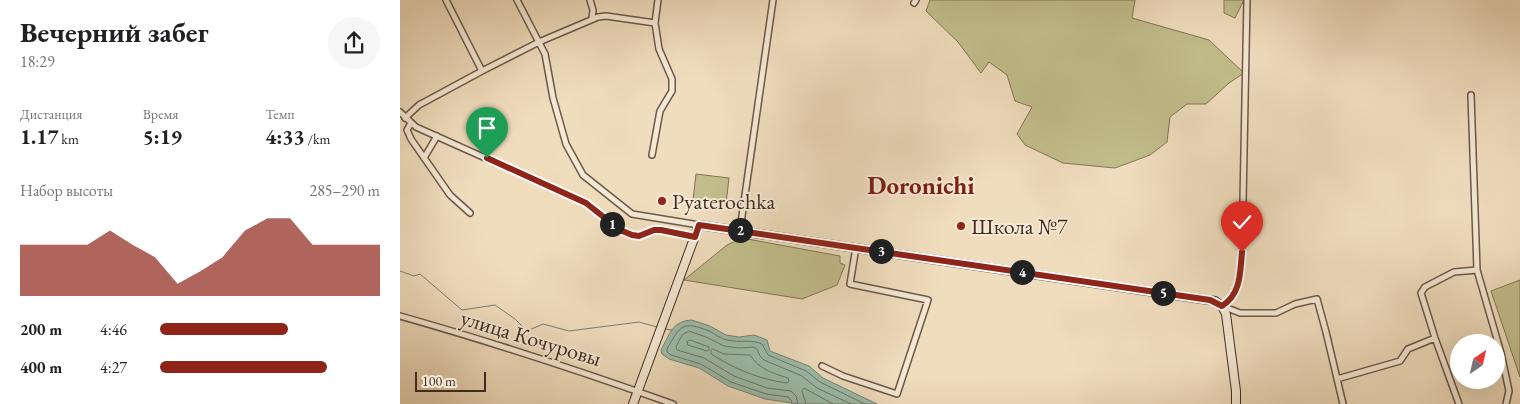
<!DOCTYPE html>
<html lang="ru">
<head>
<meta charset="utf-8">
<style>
	body { margin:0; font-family:"EB Garamond",serif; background:#f6f6f6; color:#202124; height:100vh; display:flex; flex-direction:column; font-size:19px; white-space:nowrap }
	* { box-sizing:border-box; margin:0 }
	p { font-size:16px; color:#757577 }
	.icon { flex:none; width:28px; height:28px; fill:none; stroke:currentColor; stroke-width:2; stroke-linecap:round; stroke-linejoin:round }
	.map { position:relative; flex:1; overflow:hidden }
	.side { display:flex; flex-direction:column; background:#fff; width:400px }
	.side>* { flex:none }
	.needle { width:32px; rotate:34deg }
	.fabs { position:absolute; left:1050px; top:334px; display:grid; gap:10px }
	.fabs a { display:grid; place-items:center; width:55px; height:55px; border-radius:50%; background:#fff; box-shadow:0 5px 20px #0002; font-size:25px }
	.scale { position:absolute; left:15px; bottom:12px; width:71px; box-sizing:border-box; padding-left:5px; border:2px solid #3f2d20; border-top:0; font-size:14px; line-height:18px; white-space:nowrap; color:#3f2d20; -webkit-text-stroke:4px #f5e9d5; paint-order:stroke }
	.pin { position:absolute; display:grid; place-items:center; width:42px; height:42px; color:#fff; margin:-51px -21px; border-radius:50% 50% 50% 0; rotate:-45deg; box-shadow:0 0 5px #0007 }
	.pin .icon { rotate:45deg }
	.km { position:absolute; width:25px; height:25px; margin:-12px; border-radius:50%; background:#222; color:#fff; font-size:14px; line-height:25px; text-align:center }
	.round { display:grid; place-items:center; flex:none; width:52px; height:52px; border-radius:26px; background:#f6f6f6 }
	.overview { display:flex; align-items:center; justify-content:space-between; height:85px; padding:0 20px }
	h1 { font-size:28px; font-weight:700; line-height:38px }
	.metrics { display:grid; grid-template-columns:repeat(3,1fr); gap:8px; height:85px; padding:5px 20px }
	.metrics div { display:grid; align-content:center }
	.metrics b { font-size:21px; font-weight:700 }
	.metrics small { font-size:14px; font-weight:400 }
	.metrics p { font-size:14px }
	.chart { height:140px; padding:10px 20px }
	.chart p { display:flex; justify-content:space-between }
	.chart svg { width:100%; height:90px; margin-top:5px; fill:#8f2418; opacity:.7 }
	ul { padding:0 20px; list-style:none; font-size:16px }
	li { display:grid; grid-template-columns:80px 60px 1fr; align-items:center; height:38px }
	li i { height:12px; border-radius:6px; background:#8f2418 }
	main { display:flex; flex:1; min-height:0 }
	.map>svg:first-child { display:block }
	.green { fill:#c2be8c; stroke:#807656 }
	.water { fill:#9bbdac; stroke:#768374 }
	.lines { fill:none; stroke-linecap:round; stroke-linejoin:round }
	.shore { stroke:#6d7566; stroke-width:1 }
	.stream { stroke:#768374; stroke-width:1 }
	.street-casing { stroke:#6b5948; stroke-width:8 }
	.secondary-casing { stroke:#3f2d20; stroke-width:10 }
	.street { stroke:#f5e9d5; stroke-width:5 }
	.secondary { stroke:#f5e9d5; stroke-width:8 }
	.route-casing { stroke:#fff; stroke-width:10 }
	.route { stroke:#8f2418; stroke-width:6 }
	.poi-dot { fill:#8f2418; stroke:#f5e9d5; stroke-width:2 }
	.labels { text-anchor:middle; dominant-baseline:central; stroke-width:4; stroke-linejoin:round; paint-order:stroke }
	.poi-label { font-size:22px; fill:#3f2d20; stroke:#f5e9d5; text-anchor:start }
	.street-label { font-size:22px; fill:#3f2d20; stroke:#f5e9d5 }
	.quarter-label { font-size:25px; font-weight:bold; fill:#7a1f14; stroke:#f5e9d5 }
</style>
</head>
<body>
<main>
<section class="side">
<div class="overview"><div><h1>Вечерний забег</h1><p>18:29</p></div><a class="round"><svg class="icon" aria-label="share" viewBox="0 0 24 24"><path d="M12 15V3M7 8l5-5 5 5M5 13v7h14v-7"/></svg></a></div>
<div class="metrics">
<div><p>Дистанция</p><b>1.17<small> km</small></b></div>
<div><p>Время</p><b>5:19</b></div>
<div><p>Темп</p><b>4:33<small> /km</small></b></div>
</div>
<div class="chart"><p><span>Набор высоты</span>285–290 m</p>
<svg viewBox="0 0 160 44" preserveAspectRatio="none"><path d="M0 44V19L10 19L20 19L30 19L40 12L50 19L60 25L70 38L80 32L90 25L100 12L110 6L120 6L130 19L140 19L150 19L160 19V44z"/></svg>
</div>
<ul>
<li><b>200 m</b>4:46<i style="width:58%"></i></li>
<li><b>400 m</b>4:27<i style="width:76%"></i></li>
</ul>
</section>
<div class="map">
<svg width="1120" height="404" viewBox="0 0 1120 404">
	<rect width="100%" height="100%" fill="#f0ddbe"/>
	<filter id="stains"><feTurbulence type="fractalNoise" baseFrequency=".004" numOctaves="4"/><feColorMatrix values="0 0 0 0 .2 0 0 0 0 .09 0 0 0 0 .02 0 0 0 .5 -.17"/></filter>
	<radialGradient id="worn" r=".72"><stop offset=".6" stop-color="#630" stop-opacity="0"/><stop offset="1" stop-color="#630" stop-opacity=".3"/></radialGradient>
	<path class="green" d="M530,0H735L732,18L809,40L844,73L829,83L806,104H787L770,117L767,142L750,155L715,168L663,163L625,145L617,134L632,107L615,101L607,75L589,62L581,73L558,42L526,11Z
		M824,0H844L835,18L824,13Z
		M296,174L329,178L326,204L293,200Z
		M342,238L440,256V263L445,265L437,285L402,299L284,280L327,245Z
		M1120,280V377L1091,291Z"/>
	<path class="water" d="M292,320L310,326L326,335L339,337L354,335L367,340L370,351L409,366L423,378L477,404H399L365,399L328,386L299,368L269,359L262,354L261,350C270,334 272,321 292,320Z"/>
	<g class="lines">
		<path class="shore" d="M290,340L309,347V350L307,351L288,345L287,342Z
			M313,349L324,354L350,355C359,369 372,373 388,378L389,381L387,383C358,379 335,369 311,354V351Z
			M392,404L391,400L388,397L366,394L331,382L301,364L271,355L267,352V349C280,326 282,320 309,331C315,334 321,339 327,340C340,343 351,339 362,344L368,355L406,371L420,382L465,404
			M398,404L396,396L391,391L367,388L334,376L304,358L277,350L276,347L282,335L289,331L306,337L324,346L339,348L353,347L357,349L360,356L364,360L402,376L417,388L451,404
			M406,404L402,391L404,388L433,404"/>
		<path class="stream" d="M0,271L14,276L20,274L62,310L95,305L115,319L127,331L143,324L169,331L239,322L257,327
			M265,329L272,330"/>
		<defs>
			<path id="street" d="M46,0L82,71
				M117,0L145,54L153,98L166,144L183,175L232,214L299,225
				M190,0L193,10L192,19
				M847,0L842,252C840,273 841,293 822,306L840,313H876L895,304L917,299L926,332L943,404
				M514,3L516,0
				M1071,95L1077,270L1101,353L1109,391L1106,404
				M0,112L16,127L186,203L220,230L232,235L239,236L254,230H261L295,237
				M5,118L19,105L82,71L139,42L198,17L206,16L255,23
				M11,123L7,130L11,139L50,195L70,213
				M252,155L260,111L272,91V79L259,49L255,23L258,0
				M24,158L37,136
				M340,230L373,0
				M0,316C92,342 183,372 273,404
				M422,366L443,376L497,394L528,300L450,284L456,247
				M937,379L1000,361L1008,349L1035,338
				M1059,404L1035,338L1021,293L1025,287L1054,272L1077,270"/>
			<path id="secondary" d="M233,404L299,225L815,301L822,306L826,314L836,391V404"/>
		</defs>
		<use href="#street" class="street-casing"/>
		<use href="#secondary" class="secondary-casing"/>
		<use href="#street" class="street"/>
		<use href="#secondary" class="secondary"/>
	</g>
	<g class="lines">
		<defs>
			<path id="route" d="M87,158L186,203L220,230L232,235L239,236L254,230H261L295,237L299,225L810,300L822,306C841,294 840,273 842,252"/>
		</defs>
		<use href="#route" class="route-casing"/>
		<use href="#route" class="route"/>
	</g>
	<g class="poi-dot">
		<circle cx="262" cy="201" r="5"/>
		<circle cx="561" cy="226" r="5"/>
	</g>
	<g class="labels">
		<g class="poi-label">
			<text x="272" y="201">Pyaterochka</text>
			<text x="571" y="226">Школа №7</text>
		</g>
		<g class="street-label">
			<text transform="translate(131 338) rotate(17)">улица Кочуровы</text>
		</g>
		<g class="quarter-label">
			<text x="521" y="185">Doronichi</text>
		</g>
	</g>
	<rect width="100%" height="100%" filter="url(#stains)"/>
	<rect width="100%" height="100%" fill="url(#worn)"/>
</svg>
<div class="fabs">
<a><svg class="needle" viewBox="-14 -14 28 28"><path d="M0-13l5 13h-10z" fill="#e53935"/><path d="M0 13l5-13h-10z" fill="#757577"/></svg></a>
</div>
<div class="scale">100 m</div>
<div class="pin" style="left:87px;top:158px;background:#1e9e55"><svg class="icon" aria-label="arrive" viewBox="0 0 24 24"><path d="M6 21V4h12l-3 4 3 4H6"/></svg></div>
<div class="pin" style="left:842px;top:252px;background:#d93025"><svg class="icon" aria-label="check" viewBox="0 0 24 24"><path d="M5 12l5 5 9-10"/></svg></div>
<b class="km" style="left:212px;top:224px">1</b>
<b class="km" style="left:340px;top:230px">2</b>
<b class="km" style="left:481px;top:251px">3</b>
<b class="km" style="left:622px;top:272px">4</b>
<b class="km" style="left:763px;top:293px">5</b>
</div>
</main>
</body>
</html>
